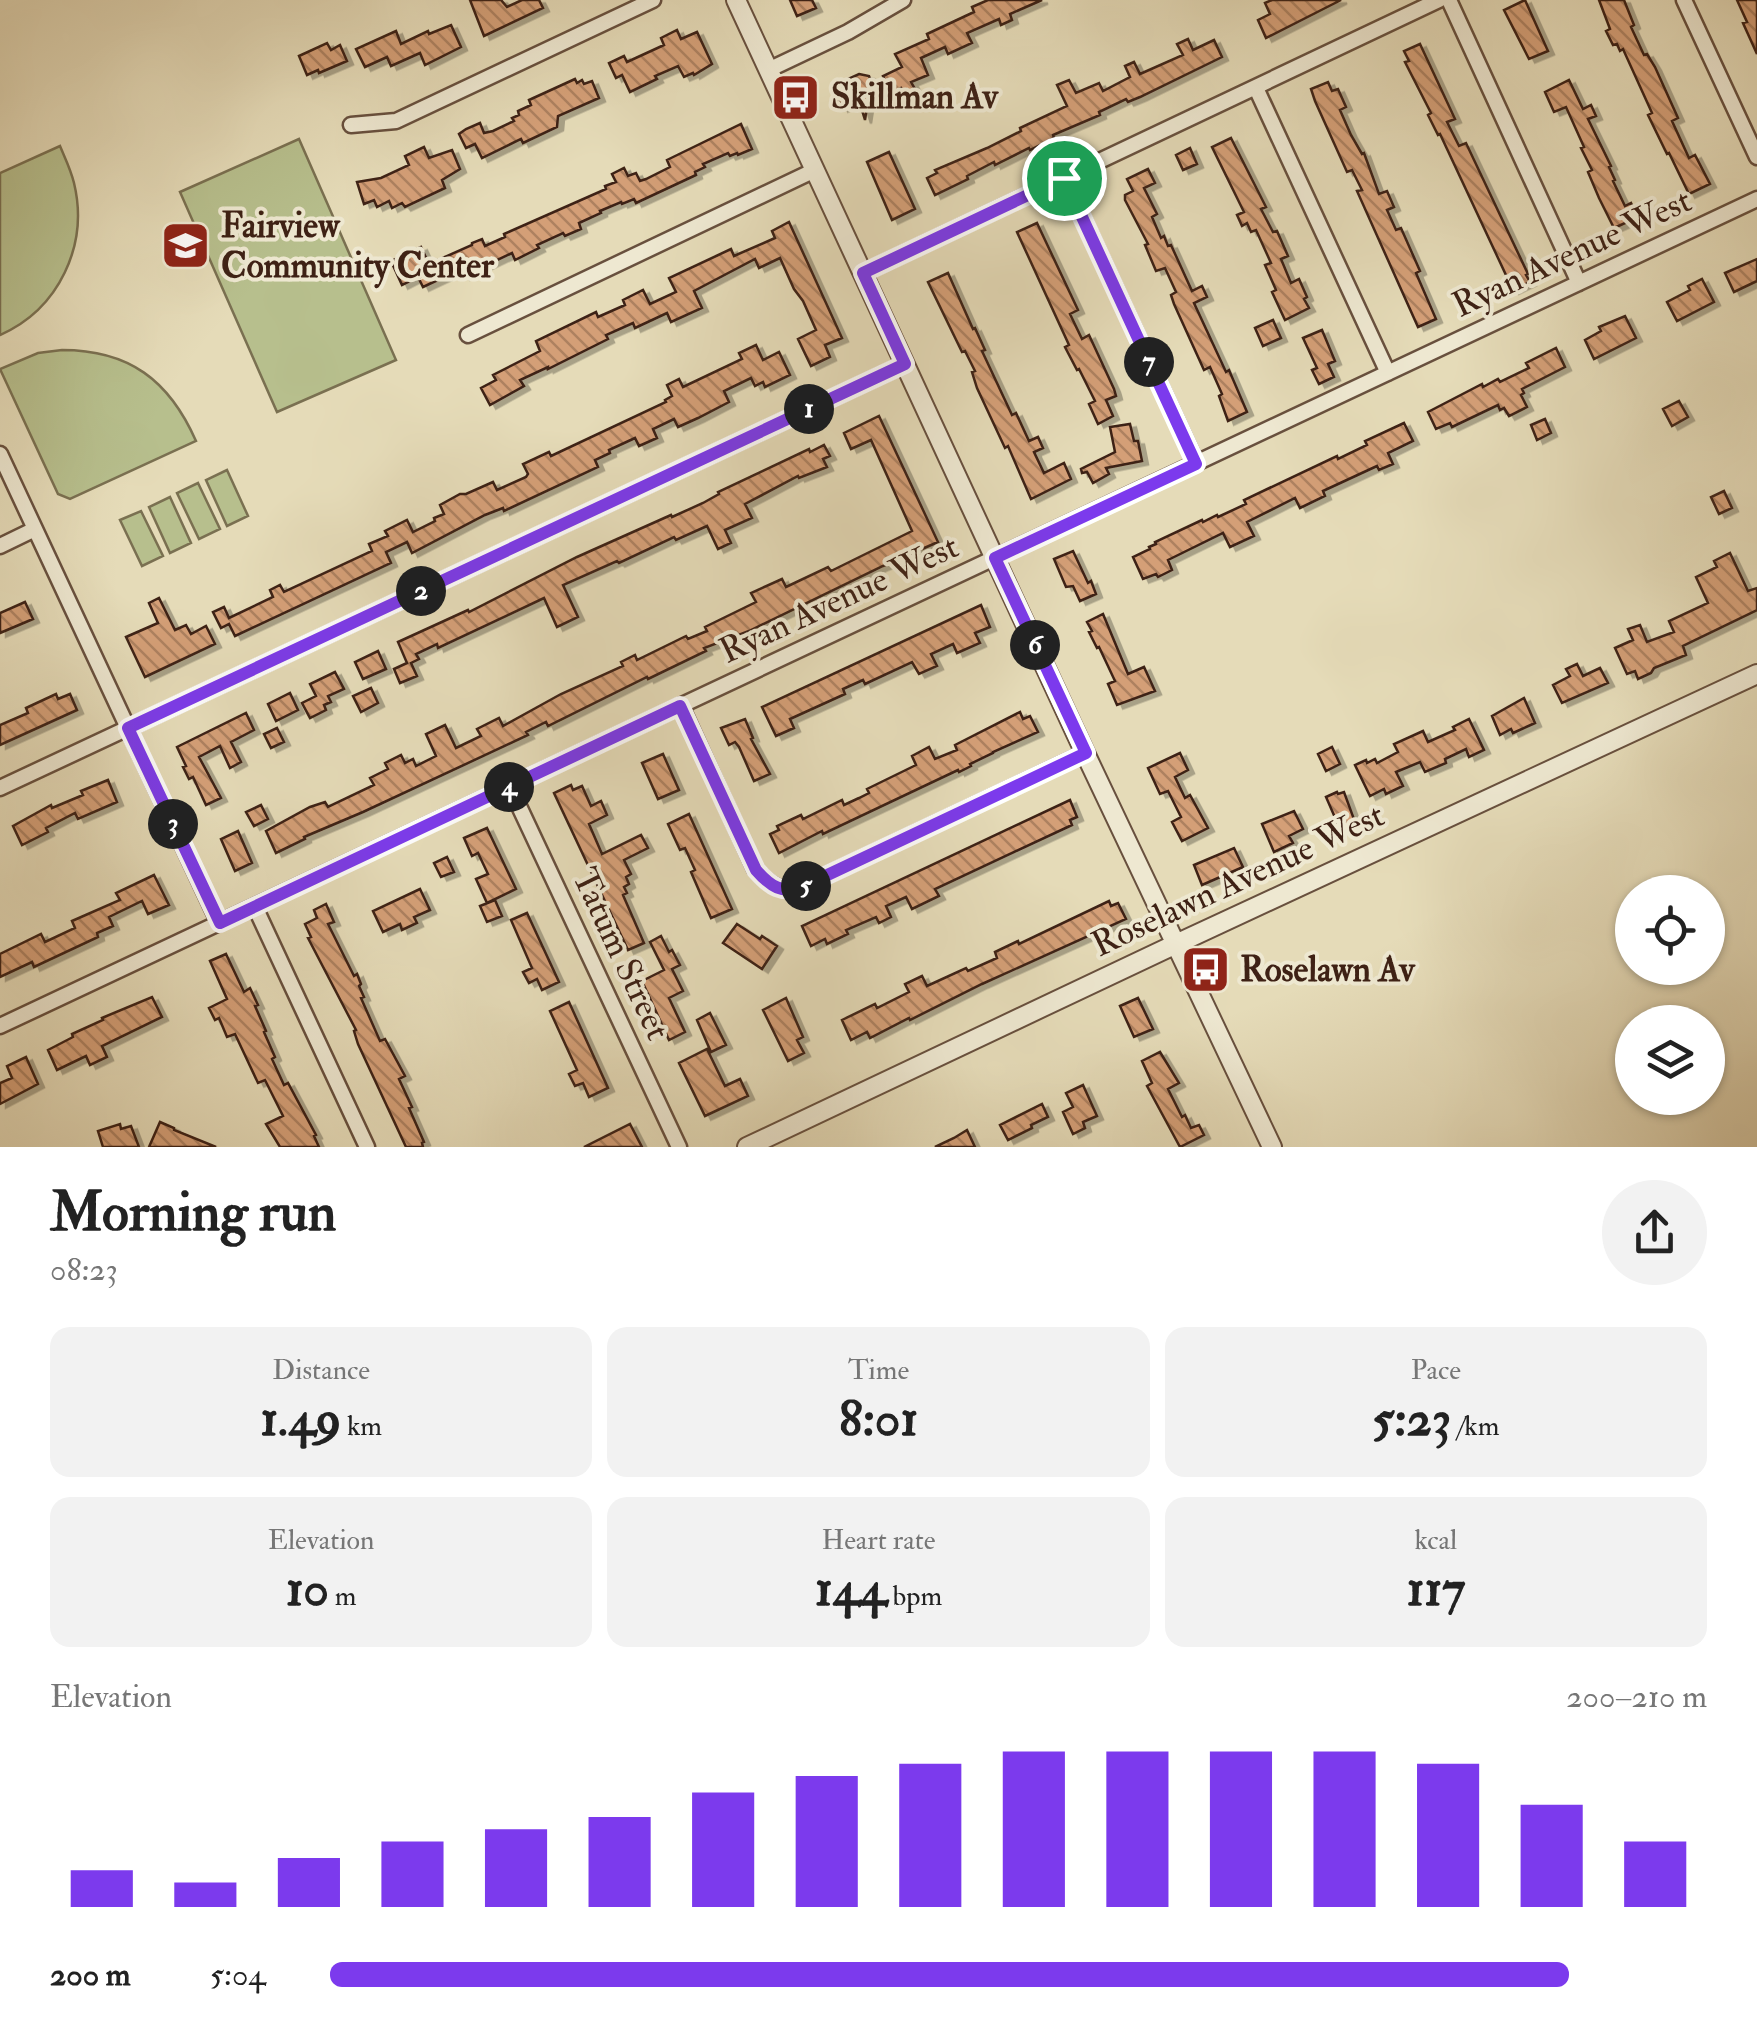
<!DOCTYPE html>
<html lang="en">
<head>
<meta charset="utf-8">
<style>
	body { margin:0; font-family:"IM FELL Double Pica",serif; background:#f2f2f2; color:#222; height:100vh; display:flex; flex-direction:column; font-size:38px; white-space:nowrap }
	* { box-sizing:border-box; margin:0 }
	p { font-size:32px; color:#767676 }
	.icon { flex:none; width:55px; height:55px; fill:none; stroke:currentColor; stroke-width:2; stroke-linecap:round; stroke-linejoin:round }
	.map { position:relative; height:1147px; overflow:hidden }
	.panel { display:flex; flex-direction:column; background:#fff; flex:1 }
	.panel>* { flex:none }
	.controls { position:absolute; left:1615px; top:875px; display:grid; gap:20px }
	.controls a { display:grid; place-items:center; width:110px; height:110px; border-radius:50%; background:#fff; box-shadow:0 2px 8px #0004; font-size:50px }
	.pin { position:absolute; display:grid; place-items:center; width:85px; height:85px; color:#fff; margin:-42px; border:5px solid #fff; border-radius:50%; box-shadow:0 2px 10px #0007 }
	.km { position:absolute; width:50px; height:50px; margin:-25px; border-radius:50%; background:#222; color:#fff; font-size:28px; line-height:50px; text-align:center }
	.round { display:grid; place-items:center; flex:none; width:105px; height:105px; border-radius:52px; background:#f2f2f2 }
	.summary { display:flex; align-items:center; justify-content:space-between; height:170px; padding:0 50px }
	h1 { font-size:55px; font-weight:700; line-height:75px }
	.metrics { display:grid; grid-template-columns:repeat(3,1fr); gap:15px; height:170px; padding:10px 50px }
	.metrics div { display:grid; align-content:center; border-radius:20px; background:#f2f2f2; text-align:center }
	.metrics b { font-size:50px; font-weight:700 }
	.metrics small { font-size:28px; font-weight:400 }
	.metrics p { font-size:28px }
	.chart { height:280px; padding:20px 50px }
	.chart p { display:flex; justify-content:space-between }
	.chart svg { width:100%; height:180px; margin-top:10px; stroke:#7c3aed; stroke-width:6 }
	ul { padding:0 50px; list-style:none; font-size:32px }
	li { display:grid; grid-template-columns:160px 120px 1fr; align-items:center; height:75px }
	li i { height:25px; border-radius:12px; background:#7c3aed }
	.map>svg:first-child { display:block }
	.green { fill:#b7bf8d; stroke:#7a7051; stroke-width:2.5 }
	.building { fill:url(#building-back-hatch); stroke:#3e2115; stroke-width:2.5; filter:url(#shadow) }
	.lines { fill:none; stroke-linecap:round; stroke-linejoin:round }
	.minor-casing { stroke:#68503e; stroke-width:19 }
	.tertiary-casing { stroke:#68503e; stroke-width:22 }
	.minor { stroke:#eee8d1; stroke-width:14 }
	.tertiary { stroke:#eee8d1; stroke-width:18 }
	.route-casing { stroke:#fff; stroke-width:20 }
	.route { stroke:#7c3aed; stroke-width:12 }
	.labels { text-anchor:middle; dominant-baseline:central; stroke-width:8; stroke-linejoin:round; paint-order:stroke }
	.poi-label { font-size:35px; font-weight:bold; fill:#3e2115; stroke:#eee8d1; text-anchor:start }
	.street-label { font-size:35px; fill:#3e2115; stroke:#eee8d1 }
</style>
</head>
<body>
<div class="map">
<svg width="1757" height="1147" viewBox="0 0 1757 1147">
	<defs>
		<pattern id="building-back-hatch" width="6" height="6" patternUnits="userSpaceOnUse" patternTransform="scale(2.5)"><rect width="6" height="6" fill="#d49f77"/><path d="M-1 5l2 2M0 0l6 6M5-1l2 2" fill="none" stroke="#ad8160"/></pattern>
		<filter id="shadow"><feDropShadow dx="6" dy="3.5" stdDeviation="0" flood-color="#0004"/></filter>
	</defs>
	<rect width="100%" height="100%" fill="#e5dbb8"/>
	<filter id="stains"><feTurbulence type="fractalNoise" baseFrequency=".002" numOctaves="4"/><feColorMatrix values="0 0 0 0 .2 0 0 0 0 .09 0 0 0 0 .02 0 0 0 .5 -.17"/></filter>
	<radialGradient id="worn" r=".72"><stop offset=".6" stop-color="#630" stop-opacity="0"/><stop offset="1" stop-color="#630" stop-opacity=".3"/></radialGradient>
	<path class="green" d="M299,139L396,360L277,412L180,192Z
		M60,146C65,158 71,170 74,183C89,245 59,309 0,335V173Z
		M62,350C129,350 169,380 196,441L70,499L58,494L0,369L38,353Z
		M227,470L248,516L227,526L206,480Z
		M198,483L220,529L199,539L177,493Z
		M170,497L191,543L170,553L149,507Z
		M141,511L163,556L142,566L120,520Z"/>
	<path class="building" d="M470,0H501L507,7L522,0H539L543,8L484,36Z
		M790,0H812L816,8L797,16Z
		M988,0H1042L1010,14L1012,20L1001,25L999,19L967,33L972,43L948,54L945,47L921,58L928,75L911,82L915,89L904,94L901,88L891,93L883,76L902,67L895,54L929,39L927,34L974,12L972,7Z
		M1272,0H1341L1266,38L1258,20L1270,14L1265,3Z
		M1525,0L1548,51L1529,59L1504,10Z
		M1599,0H1624L1634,25L1631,27L1644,55L1647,54L1655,67L1678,118L1672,121L1689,158L1695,155L1710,184L1689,194L1669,153L1667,154L1648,115L1652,113L1623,49L1620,51L1617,44L1613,45L1606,31L1610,29Z
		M1737,0H1757V54L1743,23L1747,22Z
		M451,25L461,47L425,65L420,53L391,66L387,57L365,67L356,49L396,31L401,44L428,31L429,34Z
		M677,30L681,39L697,32L712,64L694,75L693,73L684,77L678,66L655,76L657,79L630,92L622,75L616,78L609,63L624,56L627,62L664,45L661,38Z
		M1188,39L1193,50L1214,40L1222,57L1140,97L1128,102L1126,99L1099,112L1100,115L1053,135L1054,138L1030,150L1029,148L995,165L994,162L967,176L968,179L935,195L927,178L937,173L935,170L987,148L1021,131L1020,128L1067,106L1057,85L1069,80L1076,93L1099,83L1103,91L1130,77L1125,66L1134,62L1140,74L1183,55L1177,44Z
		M327,43L331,50L340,45L347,61L319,73L318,70L307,75L299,56Z
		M1420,44L1455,119L1447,122L1459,146L1466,143L1528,274L1526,275L1530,282L1513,290L1440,134L1438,135L1428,115L1431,113L1405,62L1409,61L1404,51Z
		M859,74L869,76L871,81L865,120L860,104L858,105L856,101L842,108L835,93L842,89L846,80Z
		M575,79L577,83L582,80L584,84L592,81L599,98L558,116L557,127L523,143L521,139L482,158L475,144L466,148L459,134L466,129L480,123L484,133L493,131L514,121L512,118L519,115L518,111L531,105L529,100Z
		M1569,80L1583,109L1591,105L1596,116L1588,119L1611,166L1609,167L1615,180L1613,181L1625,206L1631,203L1636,214L1630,217L1632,220L1614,228L1599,198L1588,172L1592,170L1581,148L1584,147L1566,107L1554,112L1545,92Z
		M1328,82L1332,91L1338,89L1346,107L1340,110L1351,135L1362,154L1364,153L1379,194L1387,191L1394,207L1387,210L1396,230L1401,228L1420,271L1416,273L1436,319L1418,327L1357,191L1362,190L1352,170L1347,172L1315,101L1311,89Z
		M741,124L752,149L738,155L737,153L730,156L728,153L703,164L705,167L695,172L696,175L636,203L634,199L622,204L621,202L600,211L601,213L579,223L581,229L565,236L563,233L537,245L539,248L515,260L512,253L464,276L459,270L423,287L418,277L402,285L391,261L421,247L429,264L472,245V243L482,239L485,246L505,237L504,234L606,189L605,186L616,182L612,174L624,168L628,176L636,173L640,181L646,179L670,167L667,160Z
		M1231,138L1266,207L1261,209L1273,232L1277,231L1288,256L1281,259L1291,283L1299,279L1307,297L1304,299L1309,308L1285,320L1272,292L1276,290L1265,265L1271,263L1256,230L1251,232L1247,223L1242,226L1237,215L1244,212L1212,147Z
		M424,147L429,158L452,150L460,169L442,180L445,188L405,207L402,203L392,208L389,201L377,207L374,200L364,204L357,182L381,178L409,165L405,156Z
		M1190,148L1197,164L1183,170L1176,155Z
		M889,152L915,209L892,220L867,162Z
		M1148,169L1155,183L1144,188L1157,214L1152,217L1161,238L1164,236L1168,246L1171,245L1192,291L1202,286L1207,297L1194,303L1226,372L1229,370L1247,412L1228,421L1219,396L1222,394L1210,367L1204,370L1174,304L1171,295L1176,292L1165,268L1156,271L1145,245L1148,244L1125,200V195L1133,191L1127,179Z
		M789,222L842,338L825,345L830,357L811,366L798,339L816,330L803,301L794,289L780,258L759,268L755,259L694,291L702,308L671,322L667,313L635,328L633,323L606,335L608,339L548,369V367L520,380L524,386L490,405L481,388L496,380L493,375L540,351L536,341L596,312L598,317L625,305L623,300L643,290L650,304L676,292L669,278L731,249L734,256L775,238L772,231Z
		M1037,223L1078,310L1070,314L1082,339L1089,335L1114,389L1116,396L1106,400L1113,416L1098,424L1089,404L1095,401L1079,369L1077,370L1065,347L1069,345L1017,232Z
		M1757,259V281L1734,292L1725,273Z
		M948,273L973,329L975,328L985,350L982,351L1012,415L1016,413L1029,441L1038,437L1043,448L1034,452L1044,473L1064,463L1071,479L1031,499L1008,446L1005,448L977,388L972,372L975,371L965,351L962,352L928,282Z
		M1702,279L1714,302L1677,321L1667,302L1690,290L1688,286Z
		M1625,316L1636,338L1594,359L1585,340L1601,331L1599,327Z
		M1273,320L1281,338L1263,346L1255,328Z
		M1322,330L1335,361L1328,364L1334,377L1319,384L1312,370L1317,368L1303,338Z
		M756,345L763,360L779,352L790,375L765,387L763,382L755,386L751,378L724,391L729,402L698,418L678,427L674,419L653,429L657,438L639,446L635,438L609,450L610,453L595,460L598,467L504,511L503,508L485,515L412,553L407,542L386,552L391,563L235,636L229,624L221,628L213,612L224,607L229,618L273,597L270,590L280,585L284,592L372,551L369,544L388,536L385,531L407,520L413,532L435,521L434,518L444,514L440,505L460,494H466L493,482L497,490L526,477L528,474L523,464L549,452L551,456L666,402L665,400L672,396L667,385L679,379L683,387L742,359L739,353Z
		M1556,348L1565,367L1522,389L1524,393L1521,395L1527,407L1509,416L1504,408L1500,410L1498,405L1452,427L1450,423L1436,429L1428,412L1482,384L1483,387L1498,379L1500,382L1529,368L1526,363Z
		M1679,401L1688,417L1672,426L1663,409Z
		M879,416L938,542L883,566L749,631L704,648L706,651L648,679L647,677L548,726L546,722L526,732L528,735L363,812L304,837L305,839L276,853L266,831L310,807L325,802L328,807L374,785L370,778L388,769L385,763L401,755L405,763L413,759L416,766L436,756L426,734L445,725L456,748L481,736L477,729L499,718L503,726L561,694L623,666L621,662L635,655L637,660L686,636L688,639L707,631L705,627L756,602L751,593L782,579L786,587L828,567L831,571L912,531L871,440L851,449L844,433Z
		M1545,419L1551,433L1537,440L1531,425Z
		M1404,423L1413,441L1388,453L1393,464L1379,470L1377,466L1323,491L1325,496L1300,508L1295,498L1247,522L1254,536L1230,547L1223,533L1168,560L1172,570L1158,577L1156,574L1143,579L1133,557L1150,549L1149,547L1156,544L1155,542L1202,520L1203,522L1217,515L1218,517L1246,504L1244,500L1337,456L1338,459L1367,445L1365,441Z
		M1130,424L1134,441H1138L1142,461L1106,468L1109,474L1093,483L1087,472L1082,473L1081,469L1115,452L1110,427Z
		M824,445L830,456L823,459L827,467L799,478L798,476L745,504L752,518L725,530L731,543L718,549L707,526L676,540L674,537L619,563L617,561L563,585L578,617L557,627L544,598L438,648L437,644L416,654L419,659L411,663L417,676L400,683L394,669L407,663L398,642L468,610L469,612L577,557L671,515L672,517L703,503L719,494L718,492L809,449L810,452Z
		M1724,491L1732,508L1719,514L1711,497Z
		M1073,551L1088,583L1091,581L1096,594L1080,601L1073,586L1066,587L1054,559Z
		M1730,553L1748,591L1757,588V610L1683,646L1686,655L1654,668L1651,673L1638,679L1635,671L1627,674L1615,648L1633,640L1628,629L1640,625L1647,642L1674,632L1669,621L1708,603L1696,577L1717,567L1714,561Z
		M159,598L175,630L186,625L191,634L206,626L215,644L145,677L126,637L158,623L149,603Z
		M25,602L33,619L0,633V613Z
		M981,605L990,627L975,633L980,643L957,653L953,644L931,654L937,666L919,674L912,662L865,684L863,680L843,689L845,694L790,719L794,728L776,736L762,707Z
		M1103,614L1128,674L1144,667L1155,691L1117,705L1108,684L1115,681L1099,647L1097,648L1089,632L1092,631L1087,622Z
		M378,651L386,669L363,679L355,662Z
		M1577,664L1583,676L1600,668L1608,683L1562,703L1553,685L1570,676L1566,669Z
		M335,672L344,689L328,696L331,702L324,705L326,710L310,718L302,703L316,696L310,684Z
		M371,688L378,703L361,712L353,696Z
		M290,693L298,710L276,721L268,704Z
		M56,694L58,699L70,694L77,710L0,745V725L28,713L26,708Z
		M1524,698L1535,723L1513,733L1511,729L1500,735L1492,716Z
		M1020,712L1023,719L1030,716L1038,732L993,752V753L970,764L971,766L959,772L958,770L823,834L822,831L779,853L770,834L779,830L777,826L801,815L803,819L842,800L844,805L859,798L869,793L867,789L916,765L912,756L929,747L935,759L957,750L955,745Z
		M246,713L254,730L231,742L241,762L230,768L220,746L199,757L221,798L206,805L193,777L189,779L183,767L186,766L177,747Z
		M745,719L753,738L751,739L770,774L754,781L739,747L735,742L729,745L721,728Z
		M1469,719L1484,750L1469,757L1466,749L1445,759L1446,763L1425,772L1420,762L1396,772L1403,786L1386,794L1384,789L1370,796L1355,765L1366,760L1367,763L1375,759L1377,763L1398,752L1394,744L1423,731L1428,742L1455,730L1453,727Z
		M277,728L284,742L271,748L264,734Z
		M1332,747L1340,764L1326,771L1318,754Z
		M1180,753L1188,770L1175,777L1185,798L1190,795L1208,828L1182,841L1172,822L1181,817L1168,791L1160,794L1148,768Z
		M663,754L679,790L658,799L642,763Z
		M108,780L117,802L78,819L75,813L46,828L48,832L22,845L13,826L51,805L52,808L83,795L81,791Z
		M571,785L573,790L582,786L591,806L601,801L607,815L589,824L602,854L641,835L648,848L624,860L631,874L626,877L629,884L624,887L627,893L623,895L644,943L628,950L554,793Z
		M1337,792L1338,794L1344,792L1355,822L1340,829L1326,797Z
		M1070,800L1077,817L1070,820L1072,825L935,889L939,896L912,909L906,897L886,906L891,917L879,923L876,917L846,930L848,934L827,944L825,939L811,946L802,926Z
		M261,805L268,819L254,826L246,812Z
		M1294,811L1303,829L1289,836L1293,843L1274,852L1262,824Z
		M689,814L732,909L711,918L691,872L695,870L685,848L680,850L668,824Z
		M487,828L516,889L487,903L476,879L488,874L478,853L472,856L464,838Z
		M238,831L252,863L235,871L221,839Z
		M1234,848L1243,867L1202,885L1194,865Z
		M447,857L454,872L441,877L434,863Z
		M154,875L169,905L148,914L142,901L109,917L113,926L97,933L98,937L34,967L32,962L0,977V954L41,934L45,942L75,928L72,921L120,900L116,893Z
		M420,889L430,910L414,917L417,923L402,930L400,924L383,932L373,911Z
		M495,900L502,916L487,922L480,906Z
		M1109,901L1111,906L1118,903L1126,919L982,984L910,1020L909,1018L870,1038L867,1032L851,1040L842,1020L875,1004L877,1008L909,992L905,984L922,976L927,986L966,968L968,971L997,958L995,952L1018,941L1019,944Z
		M326,904L334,922L328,924L354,976L357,974L361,984L359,986L364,997L361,998L380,1041L385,1039L405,1076L399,1079L412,1107L409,1108L424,1142L422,1143L423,1147H406L358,1044L354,1031L356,1030L308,938L311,937L305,924L317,918L314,910Z
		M527,913L559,982L542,990L537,979L529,983L523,972L532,968L511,920Z
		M737,924L760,939L762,936L777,946L762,969L723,943Z
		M661,936L669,952L672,950L680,965L672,969L683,991L669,998L685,1032L669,1040L642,981L664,970L650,942Z
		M226,954L244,992L250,988L258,1005L255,1006L266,1031L264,1032L275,1057L272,1059L284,1085L288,1083L316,1135L314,1136L319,1147H280L266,1124L283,1116L265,1080L258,1083L235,1034L227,1037L219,1018L215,1020L209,1008L227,999L210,961Z
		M152,997L162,1017L102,1046L107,1057L90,1065L86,1056L57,1070L48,1050L73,1037L72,1034L103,1020L102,1018Z
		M786,998L803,1037L797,1040L804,1053L788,1061L763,1010Z
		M1138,998L1153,1029L1134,1037L1120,1006Z
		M569,1002L608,1088L589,1097L583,1083L575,1086L569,1074L577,1070L550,1011Z
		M710,1013L726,1045L711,1052L697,1020Z
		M707,1049L725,1086L740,1079L748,1096L705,1116L679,1063Z
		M1160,1052L1179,1083L1168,1089L1182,1117L1185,1115L1191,1128L1199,1125L1204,1135L1180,1147L1147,1086L1152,1083L1142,1061Z
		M26,1057L38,1084L0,1104V1083L12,1078L7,1066Z
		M1083,1085L1097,1116L1083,1122L1085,1128L1073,1134L1063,1112L1073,1107L1066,1093Z
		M1042,1104L1048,1117L1031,1125L1032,1128L1008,1140L1000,1125Z
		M160,1122L174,1128V1130L216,1147H149Z
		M120,1124L121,1129L131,1126L139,1147H103L98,1131Z
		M630,1124L642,1147H584Z
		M967,1130L975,1147H935L954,1138Z"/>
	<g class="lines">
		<defs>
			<path id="minor" d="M1449,0L1579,283
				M1684,0L1757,157
				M768,70L848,32L903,0
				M1256,88L1388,373
				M351,125L396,121L653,0
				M1064,178L1196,463
				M863,273L1439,0
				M468,335L815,170
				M0,454L219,923
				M0,546L35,529
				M681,706L755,869C770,886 782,894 804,886L1085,753
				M510,787L679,1147
				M0,788L905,364
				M255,907L367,1147
				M0,1026L1757,199"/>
			<path id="tertiary" d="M736,0L1085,753L1272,1147
				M747,1147L1176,944L1757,674"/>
		</defs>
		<use href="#minor" class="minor-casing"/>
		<use href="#tertiary" class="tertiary-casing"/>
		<use href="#minor" class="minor"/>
		<use href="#tertiary" class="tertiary"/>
	</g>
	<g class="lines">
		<defs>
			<path id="route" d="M1064,178L1196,464L995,558L1086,753L804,886C782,895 770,886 756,870L680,706L220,923L128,728L905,364L863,273Z"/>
		</defs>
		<use href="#route" class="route-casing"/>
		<use href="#route" class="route"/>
	</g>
	<defs>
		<symbol id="bus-square" viewBox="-11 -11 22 22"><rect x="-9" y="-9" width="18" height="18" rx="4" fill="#8f2418" stroke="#eee8d1"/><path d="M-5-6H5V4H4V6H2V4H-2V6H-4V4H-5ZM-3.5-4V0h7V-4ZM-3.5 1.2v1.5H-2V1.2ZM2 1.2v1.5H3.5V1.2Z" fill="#fff"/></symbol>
		<symbol id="school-square" viewBox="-11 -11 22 22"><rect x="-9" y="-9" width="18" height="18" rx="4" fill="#8f2418" stroke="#eee8d1"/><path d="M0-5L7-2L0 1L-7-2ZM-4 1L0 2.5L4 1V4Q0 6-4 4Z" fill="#fff"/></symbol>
	</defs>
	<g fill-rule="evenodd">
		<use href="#bus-square" x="768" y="70" width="55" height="55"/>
		<use href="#school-square" x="158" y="218" width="55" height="55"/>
		<use href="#bus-square" x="1178" y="942" width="55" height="55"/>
	</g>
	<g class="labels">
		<g class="poi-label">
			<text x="831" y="97">Skillman Av</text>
			<text x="221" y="226">Fairview<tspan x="221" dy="40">Community Center</tspan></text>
			<text x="1240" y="970">Roselawn Av</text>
		</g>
		<g class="street-label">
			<text transform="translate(1572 253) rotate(-25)">Ryan Avenue West</text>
			<text transform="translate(839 599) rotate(-25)">Ryan Avenue West</text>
			<text transform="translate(1238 880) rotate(-25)">Roselawn Avenue West</text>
			<text transform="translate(621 954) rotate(65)">Tatum Street</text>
		</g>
	</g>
	<rect width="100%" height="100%" filter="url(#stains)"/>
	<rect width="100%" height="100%" fill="url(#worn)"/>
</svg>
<div class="controls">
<a><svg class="icon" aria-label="locate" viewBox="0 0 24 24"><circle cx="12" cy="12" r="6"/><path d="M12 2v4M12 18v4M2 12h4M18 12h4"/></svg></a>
<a><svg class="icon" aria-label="layers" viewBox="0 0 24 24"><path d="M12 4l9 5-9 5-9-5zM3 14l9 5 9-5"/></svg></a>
</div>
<div class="pin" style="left:1064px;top:178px;background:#1e9e55"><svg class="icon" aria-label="arrive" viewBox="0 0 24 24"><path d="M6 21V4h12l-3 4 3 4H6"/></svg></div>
<b class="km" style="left:809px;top:409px">1</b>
<b class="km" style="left:421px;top:591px">2</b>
<b class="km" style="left:173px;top:824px">3</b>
<b class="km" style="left:509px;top:787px">4</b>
<b class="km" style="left:806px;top:886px">5</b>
<b class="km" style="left:1035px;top:645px">6</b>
<b class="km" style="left:1149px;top:362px">7</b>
</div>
<section class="panel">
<div class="summary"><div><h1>Morning run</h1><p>08:23</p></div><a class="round"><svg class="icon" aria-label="share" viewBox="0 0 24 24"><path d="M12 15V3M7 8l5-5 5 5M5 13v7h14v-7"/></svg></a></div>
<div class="metrics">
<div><p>Distance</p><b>1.49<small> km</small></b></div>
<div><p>Time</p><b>8:01</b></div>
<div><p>Pace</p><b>5:23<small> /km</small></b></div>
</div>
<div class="metrics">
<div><p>Elevation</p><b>10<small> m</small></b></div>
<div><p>Heart rate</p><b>144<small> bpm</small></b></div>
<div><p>kcal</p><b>117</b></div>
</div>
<div class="chart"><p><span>Elevation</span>200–210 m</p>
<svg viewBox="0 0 160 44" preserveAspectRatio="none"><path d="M5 44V35M15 44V38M25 44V32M35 44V28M45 44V25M55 44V22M65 44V16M75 44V12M85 44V9M95 44V6M105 44V6M115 44V6M125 44V6M135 44V9M145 44V19M155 44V28"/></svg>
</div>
<ul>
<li><b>200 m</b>5:04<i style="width:90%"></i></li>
</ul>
</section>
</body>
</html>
